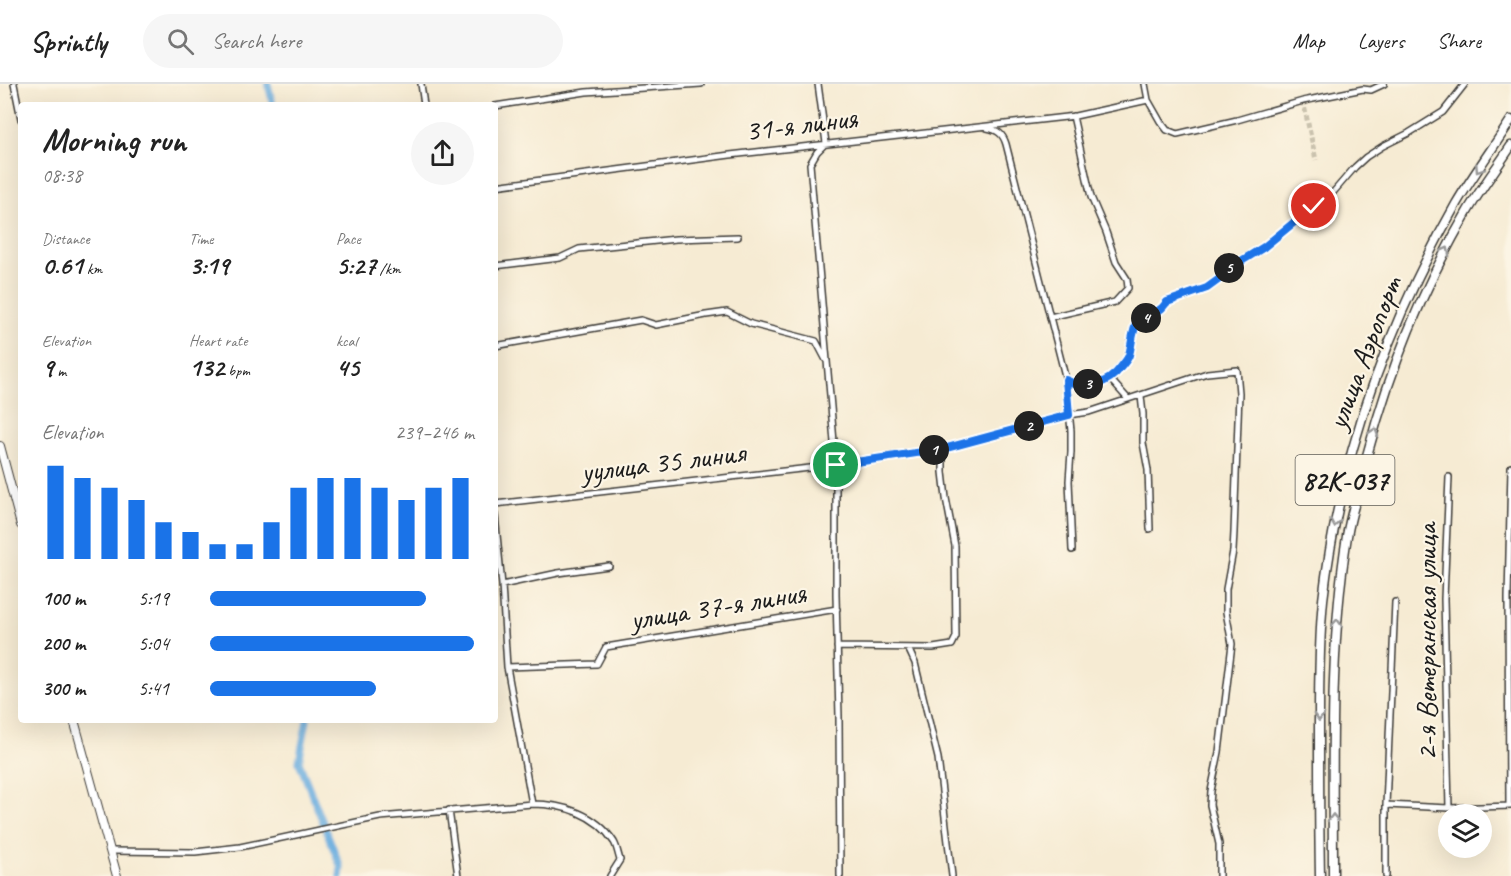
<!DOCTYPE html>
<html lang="en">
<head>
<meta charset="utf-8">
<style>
	body { margin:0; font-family:Caveat,sans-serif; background:#f6f6f6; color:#222; height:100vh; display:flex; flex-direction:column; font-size:22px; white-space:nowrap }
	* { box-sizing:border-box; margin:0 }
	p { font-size:20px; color:#767676 }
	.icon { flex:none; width:33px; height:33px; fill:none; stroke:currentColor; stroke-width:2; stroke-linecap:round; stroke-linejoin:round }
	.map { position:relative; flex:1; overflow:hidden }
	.sheet { position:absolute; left:18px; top:18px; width:480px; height:621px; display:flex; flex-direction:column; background:#fff; border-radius:6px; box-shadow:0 6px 24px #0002 }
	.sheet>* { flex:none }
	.tools { position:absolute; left:1438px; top:720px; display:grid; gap:12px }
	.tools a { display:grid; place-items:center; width:54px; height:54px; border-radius:50%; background:#fff; box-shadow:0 6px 24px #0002; font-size:30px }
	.pin { position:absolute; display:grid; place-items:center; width:51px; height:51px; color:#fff; margin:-26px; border:3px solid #fff; border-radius:50%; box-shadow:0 2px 6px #0007 }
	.km { position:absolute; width:30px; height:30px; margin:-15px; border-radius:50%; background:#222; color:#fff; font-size:16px; line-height:30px; text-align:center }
	.round { display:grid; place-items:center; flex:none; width:63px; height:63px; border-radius:32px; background:#f6f6f6 }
	.head { display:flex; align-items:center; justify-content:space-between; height:102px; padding:0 24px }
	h1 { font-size:33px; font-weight:700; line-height:45px }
	.stats { display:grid; grid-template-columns:repeat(3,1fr); gap:9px; height:102px; padding:6px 24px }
	.stats div { display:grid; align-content:center }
	.stats b { font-size:26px; font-weight:700 }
	.stats small { font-size:16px; font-weight:400 }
	.stats p { font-size:16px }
	.chart { height:168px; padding:12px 24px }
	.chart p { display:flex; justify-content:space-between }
	.chart svg { width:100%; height:108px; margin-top:6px; stroke:#1a73e8; stroke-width:6 }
	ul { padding:0 24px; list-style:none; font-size:20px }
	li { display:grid; grid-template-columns:96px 72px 1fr; align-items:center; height:45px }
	li i { height:15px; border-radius:8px; background:#1a73e8 }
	header { display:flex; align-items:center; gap:36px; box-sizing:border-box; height:84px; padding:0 30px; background:#fff; border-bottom:2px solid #e0e0e0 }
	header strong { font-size:28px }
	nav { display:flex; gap:33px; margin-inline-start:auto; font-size:21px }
	.search { width:420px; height:54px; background:#f6f6f6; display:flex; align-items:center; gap:15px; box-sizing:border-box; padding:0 21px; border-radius:33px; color:#767676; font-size:22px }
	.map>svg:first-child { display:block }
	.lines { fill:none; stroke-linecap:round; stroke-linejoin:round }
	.canal { stroke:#6aaddf; stroke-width:7 }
	.minor-tunnel { stroke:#cac2ae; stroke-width:5; stroke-dasharray:5 2.5; stroke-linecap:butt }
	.minor-casing { stroke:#3d3b37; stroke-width:8 }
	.secondary-casing { stroke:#3d3b37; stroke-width:10 }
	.primary-casing { stroke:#3d3b37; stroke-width:11 }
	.minor { stroke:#fff; stroke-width:5 }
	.secondary { stroke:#fff; stroke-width:8 }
	.primary { stroke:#fff; stroke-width:8 }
	.oneway { stroke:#999 }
	.route-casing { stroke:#fff; stroke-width:12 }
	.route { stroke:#1a73e8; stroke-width:8 }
	.labels { text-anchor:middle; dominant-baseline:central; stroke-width:4.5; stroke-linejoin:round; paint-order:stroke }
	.shield { fill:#fcf5e5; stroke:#5f5d58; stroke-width:1.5 }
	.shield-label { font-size:28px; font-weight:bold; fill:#1c1c1c }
	.street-label { font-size:30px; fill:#1c1c1c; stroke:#fcf5e5 }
</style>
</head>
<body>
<header>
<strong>Sprintly</strong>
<div class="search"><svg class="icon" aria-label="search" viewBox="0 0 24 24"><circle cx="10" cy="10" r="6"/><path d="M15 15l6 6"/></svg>Search here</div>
<nav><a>Map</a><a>Layers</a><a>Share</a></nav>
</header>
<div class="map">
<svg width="1511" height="792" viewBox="0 0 1511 792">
	<rect width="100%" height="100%" fill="#fcf5e5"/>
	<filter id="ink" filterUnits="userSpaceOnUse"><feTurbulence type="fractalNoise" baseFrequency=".0167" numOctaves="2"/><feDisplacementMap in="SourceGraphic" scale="12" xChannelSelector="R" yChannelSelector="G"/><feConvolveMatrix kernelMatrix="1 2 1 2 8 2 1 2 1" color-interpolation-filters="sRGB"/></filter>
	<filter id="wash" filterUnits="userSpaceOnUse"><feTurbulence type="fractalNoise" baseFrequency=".008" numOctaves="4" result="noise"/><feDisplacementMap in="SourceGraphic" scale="24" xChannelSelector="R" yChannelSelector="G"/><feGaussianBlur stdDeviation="1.35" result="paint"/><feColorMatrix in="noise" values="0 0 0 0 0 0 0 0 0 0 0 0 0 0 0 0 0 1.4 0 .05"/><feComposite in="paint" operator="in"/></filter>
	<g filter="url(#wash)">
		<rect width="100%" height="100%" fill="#f6ebd3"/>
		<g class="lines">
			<path class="canal" d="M268,0L273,21
				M307,636L299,678L341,784L340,792"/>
		</g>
	</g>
	<g filter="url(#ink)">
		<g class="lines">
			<path class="minor-tunnel" d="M1303,17L1316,76"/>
			<defs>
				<path id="minor" d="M14,0L21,35
					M421,0L424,21
					M818,0L826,59L817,68L810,80L836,381L943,365L1069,331L1089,328L1207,289L1237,286L1239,309L1234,448L1233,467L1226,505V528L1232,560L1219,668L1211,707L1210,721L1219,760V792
					M1145,0L1148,16L1160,37L1167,46L1177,50L1237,36L1303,17L1363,5L1371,6L1384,0
					M495,22L586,8L701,0
					M987,44C998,46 1003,50 1006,60L1066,296C1080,302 1097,302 1110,295
					M495,102L730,71L1075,32L1148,16
					M495,182L560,174L579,165L676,155L738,153
					M1050,233L1115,218L1128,204L1127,195L1116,178L1106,148L1091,113L1073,32
					M495,262L641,236L656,241L706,231L727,228L751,240L816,257L826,276
					M1066,296L1071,347V368L1069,397L1072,466
					M1141,312L1143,330V359L1148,386L1150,445
					M1128,315L1110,295L1128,273L1134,244L1137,238L1154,230L1162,224L1167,218L1207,204L1218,196L1230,184L1264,163L1296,136L1330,112L1355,83L1366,73L1383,62L1409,49L1443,28L1465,0
					M495,420L836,381V511L839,633L840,792
					M502,501L558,489L609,482
					M837,563L933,564L952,561L956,553L955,462L946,414L943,388V365
					M908,564L915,579L938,674L952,792
					M507,583L597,580L606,563L837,525
					M532,720C563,720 596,730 614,758C617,763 618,770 620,776L610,792
					M1386,721L1449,724L1511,722
					M1509,722L1508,514L1511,383
					M1449,724L1444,515L1449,393
					M449,726L458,792
					M110,767L195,768L240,763L380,733L532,720L507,583L502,501L495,431
					M1386,792V721L1395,518"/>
				<path id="secondary" d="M0,362L21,441
					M74,636L117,792"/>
				<path id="primary" d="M1320,792C1319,741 1319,689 1319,638C1319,597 1319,557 1323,516C1339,376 1387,242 1456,120C1473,91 1493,64 1511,36
					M1333,792C1333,679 1329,565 1347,452C1350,435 1355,417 1360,400C1382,306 1417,214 1466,130C1479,107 1496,85 1511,62"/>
			</defs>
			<use href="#minor" class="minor-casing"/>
			<use href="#secondary" class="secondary-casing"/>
			<use href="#primary" class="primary-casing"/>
			<use href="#minor" class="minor"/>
			<use href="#secondary" class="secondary"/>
			<use href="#primary" class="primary"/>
		</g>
		<defs><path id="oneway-chevron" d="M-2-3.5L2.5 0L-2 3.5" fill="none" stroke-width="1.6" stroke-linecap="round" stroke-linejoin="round" transform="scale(1.5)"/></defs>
		<g class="oneway">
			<use href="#oneway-chevron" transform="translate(1479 85) rotate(123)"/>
			<use href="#oneway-chevron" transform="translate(1446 167) rotate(-62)"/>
			<use href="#oneway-chevron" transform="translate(1374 348) rotate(-73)"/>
			<use href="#oneway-chevron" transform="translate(1335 439) rotate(100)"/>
			<use href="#oneway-chevron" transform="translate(1337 539) rotate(-87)"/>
			<use href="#oneway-chevron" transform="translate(1319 633) rotate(90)"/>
			<use href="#oneway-chevron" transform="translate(1333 734) rotate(-90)"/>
		</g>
	</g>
	<g class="lines" filter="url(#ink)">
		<defs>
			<path id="route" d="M836,381L943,365L1069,331L1066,296C1087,306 1108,301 1121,283C1124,279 1128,275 1129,271C1132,260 1132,248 1137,238L1154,230L1162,224L1167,218L1207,204L1218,196L1230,184L1264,163L1314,122"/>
		</defs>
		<use href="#route" class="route-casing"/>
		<use href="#route" class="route"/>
	</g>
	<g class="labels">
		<rect class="shield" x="1295.5" y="371" width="99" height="50" rx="4.5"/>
		<g class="shield-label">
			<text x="1345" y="396">82К-037</text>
		</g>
		<g class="street-label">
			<text transform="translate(801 40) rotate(-7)">31-я линия</text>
			<text transform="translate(1364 269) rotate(-69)">улица Аэропорт</text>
			<text transform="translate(663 378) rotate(-7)">уулица 35 линия</text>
			<text transform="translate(718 522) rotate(-9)">улица 37-я линия</text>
			<text transform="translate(1426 558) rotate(-90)">2-я Ветеранская улица</text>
		</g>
	</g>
</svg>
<div class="tools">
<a><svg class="icon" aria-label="layers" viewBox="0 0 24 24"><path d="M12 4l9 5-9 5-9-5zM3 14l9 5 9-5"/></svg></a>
</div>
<div class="pin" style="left:836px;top:381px;background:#1e9e55"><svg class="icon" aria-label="arrive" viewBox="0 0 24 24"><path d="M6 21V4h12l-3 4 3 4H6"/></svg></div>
<div class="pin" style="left:1314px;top:122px;background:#d93025"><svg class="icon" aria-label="check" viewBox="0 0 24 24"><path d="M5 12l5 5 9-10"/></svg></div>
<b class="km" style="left:934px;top:366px">1</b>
<b class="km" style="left:1029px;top:342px">2</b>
<b class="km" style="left:1088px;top:300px">3</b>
<b class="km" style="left:1146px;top:234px">4</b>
<b class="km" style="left:1229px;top:184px">5</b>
<section class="sheet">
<div class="head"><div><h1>Morning run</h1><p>08:38</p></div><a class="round"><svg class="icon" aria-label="share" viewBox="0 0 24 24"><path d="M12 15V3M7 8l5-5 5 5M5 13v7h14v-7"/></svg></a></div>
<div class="stats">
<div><p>Distance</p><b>0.61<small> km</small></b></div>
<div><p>Time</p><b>3:19</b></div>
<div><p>Pace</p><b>5:27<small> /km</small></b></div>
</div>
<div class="stats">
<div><p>Elevation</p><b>9<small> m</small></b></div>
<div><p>Heart rate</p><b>132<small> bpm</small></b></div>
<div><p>kcal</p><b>45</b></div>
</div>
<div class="chart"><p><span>Elevation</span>239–246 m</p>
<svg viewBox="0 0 160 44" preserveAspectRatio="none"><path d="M5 44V6M15 44V11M25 44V15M35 44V20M45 44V29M55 44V33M65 44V38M75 44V38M85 44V29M95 44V15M105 44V11M115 44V11M125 44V15M135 44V20M145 44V15M155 44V11"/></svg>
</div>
<ul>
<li><b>100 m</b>5:19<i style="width:82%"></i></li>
<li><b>200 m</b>5:04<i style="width:100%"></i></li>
<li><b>300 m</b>5:41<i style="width:63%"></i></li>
</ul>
</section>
</div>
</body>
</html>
